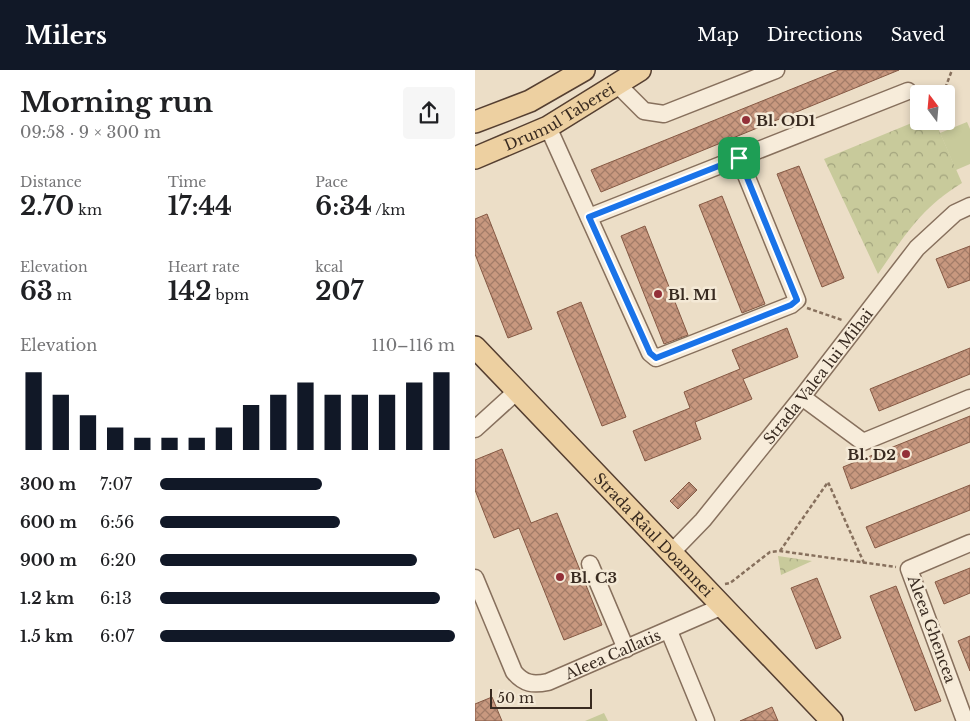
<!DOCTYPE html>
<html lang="en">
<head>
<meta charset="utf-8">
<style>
	body { margin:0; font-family:"Libre Baskerville",serif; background:#f6f6f6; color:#202124; height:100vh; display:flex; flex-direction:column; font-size:19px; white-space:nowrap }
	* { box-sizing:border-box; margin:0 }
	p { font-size:16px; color:#757577 }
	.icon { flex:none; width:28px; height:28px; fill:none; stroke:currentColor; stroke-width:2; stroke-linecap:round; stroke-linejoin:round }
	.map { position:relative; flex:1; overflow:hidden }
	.side { display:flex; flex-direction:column; background:#fff; width:475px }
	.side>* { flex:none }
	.needle { width:32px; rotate:344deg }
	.buttons { position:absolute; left:435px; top:15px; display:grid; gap:10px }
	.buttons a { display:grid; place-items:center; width:45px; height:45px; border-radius:5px; background:#fff; box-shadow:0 2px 8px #0003; font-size:25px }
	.scale { position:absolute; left:15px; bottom:12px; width:102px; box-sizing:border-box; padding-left:5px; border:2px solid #382a20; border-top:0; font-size:14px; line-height:18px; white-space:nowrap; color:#382a20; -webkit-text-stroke:4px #f4e9d6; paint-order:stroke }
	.pin { position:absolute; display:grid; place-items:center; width:42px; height:42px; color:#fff; margin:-21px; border-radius:10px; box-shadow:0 2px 8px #0006 }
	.round { display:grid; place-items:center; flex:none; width:52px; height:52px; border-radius:5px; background:#f6f6f6 }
	.headline { display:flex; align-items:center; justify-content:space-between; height:85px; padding:0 20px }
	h1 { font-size:28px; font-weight:700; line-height:38px }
	.figures { display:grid; grid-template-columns:repeat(3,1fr); gap:8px; height:85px; padding:5px 20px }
	.figures div { display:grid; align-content:center }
	.figures b { font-size:25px; font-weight:700 }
	.figures small { font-size:14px; font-weight:400 }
	.figures p { font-size:14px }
	.chart { height:140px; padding:10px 20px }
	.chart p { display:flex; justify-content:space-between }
	.chart svg { width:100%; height:90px; margin-top:5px; stroke:#111827; stroke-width:6 }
	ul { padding:0 20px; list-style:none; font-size:16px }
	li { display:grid; grid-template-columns:80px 60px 1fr; align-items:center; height:38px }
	li i { height:12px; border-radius:6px; background:#111827 }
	header { display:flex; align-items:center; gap:30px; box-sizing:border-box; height:70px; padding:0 25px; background:#111827; color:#fff }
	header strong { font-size:24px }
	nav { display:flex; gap:28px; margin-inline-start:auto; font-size:18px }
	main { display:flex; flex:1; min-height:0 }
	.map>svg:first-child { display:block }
	.grass { fill:#c8ca9b }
	.forest { fill:url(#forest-crowns) }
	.building { fill:url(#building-cross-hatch); stroke:#855944 }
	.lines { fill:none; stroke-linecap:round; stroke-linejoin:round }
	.minor-casing { stroke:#87705d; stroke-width:19 }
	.major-casing { stroke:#553f31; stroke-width:24 }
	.path { stroke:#87705d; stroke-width:2.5; stroke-dasharray:4 2.5; stroke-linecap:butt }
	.minor { stroke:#f7ecda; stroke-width:16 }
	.major { stroke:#edd0a1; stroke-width:21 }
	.route-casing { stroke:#fff; stroke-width:10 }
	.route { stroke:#1a73e8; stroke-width:6 }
	.poi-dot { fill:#933038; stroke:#f4e9d6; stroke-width:2 }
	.labels { text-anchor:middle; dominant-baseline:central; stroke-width:5; stroke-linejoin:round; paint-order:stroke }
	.street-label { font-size:15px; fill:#382a20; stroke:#f4e9d6 }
	.poi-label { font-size:15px; font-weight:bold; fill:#382a20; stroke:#f4e9d6; text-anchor:start }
</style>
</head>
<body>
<header>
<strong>Milers</strong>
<nav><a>Map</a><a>Directions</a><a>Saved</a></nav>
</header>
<main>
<section class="side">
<div class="headline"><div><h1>Morning run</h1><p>09:58 · 9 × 300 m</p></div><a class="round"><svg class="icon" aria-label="share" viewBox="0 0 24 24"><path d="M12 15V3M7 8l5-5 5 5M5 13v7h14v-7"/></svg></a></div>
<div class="figures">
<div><p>Distance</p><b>2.70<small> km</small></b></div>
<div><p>Time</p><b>17:44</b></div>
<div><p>Pace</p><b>6:34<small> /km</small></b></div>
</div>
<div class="figures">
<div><p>Elevation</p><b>63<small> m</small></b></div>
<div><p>Heart rate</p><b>142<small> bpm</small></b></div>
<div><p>kcal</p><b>207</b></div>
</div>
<div class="chart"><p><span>Elevation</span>110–116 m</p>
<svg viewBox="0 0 160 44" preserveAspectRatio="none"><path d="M5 44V6M15 44V17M25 44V27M35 44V33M45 44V38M55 44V38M65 44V38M75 44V33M85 44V22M95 44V17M105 44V11M115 44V17M125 44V17M135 44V17M145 44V11M155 44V6"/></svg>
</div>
<ul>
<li><b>300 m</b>7:07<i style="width:55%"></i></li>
<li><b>600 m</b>6:56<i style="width:61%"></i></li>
<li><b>900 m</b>6:20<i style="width:87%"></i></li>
<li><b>1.2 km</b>6:13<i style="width:95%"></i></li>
<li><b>1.5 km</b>6:07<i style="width:100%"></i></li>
</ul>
</section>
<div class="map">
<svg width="495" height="651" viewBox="0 0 495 651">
	<defs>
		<pattern id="forest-crowns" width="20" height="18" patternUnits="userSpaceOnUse" patternTransform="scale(1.25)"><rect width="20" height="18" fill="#c8ca9b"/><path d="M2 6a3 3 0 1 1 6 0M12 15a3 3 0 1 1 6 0" fill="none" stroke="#a3a47e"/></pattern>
		<pattern id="building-cross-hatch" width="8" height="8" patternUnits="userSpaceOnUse" patternTransform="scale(1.25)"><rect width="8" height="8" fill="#c8987f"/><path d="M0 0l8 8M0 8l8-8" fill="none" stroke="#a37c68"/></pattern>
	</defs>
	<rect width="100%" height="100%" fill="#ecdec7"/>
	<path class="grass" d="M492,52L495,59V94L481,100L465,63Z
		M129,643L133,651H110Z"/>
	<path class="forest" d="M444,50L460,51L487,113C446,138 430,165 403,204L349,89Z
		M303,486L337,491L306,505Z"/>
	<path class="building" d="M364,0H424L126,122L116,100Z
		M324,96L369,208L347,217L302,104Z
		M247,126L290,234L267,243L224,135Z
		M12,144L57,259L33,268L0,184V149Z
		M170,156L213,265L189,274L146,166Z
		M495,176V210L473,218L461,189Z
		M106,232L151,347L127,356L82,242Z
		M312,258L323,287L268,309L277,329L220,352L226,369L170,391L158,361L215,338L209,322L265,299L257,280Z
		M495,278V304L404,341L395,319Z
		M495,346V372L376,419L368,397Z
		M27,379L56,453L82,443L127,555L89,570L44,458L19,468L0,420V390Z
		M214,412L222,420L203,439L195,431Z
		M495,415V440L400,478L391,457Z
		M495,498V523L469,534L460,512Z
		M342,508L366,568L341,579L316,518Z
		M421,516L466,631L440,641L395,526Z
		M495,566V601L483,571Z
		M17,627L27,651H0V634Z
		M297,637L303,651H265Z"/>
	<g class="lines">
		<defs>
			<g id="minor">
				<path d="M143,15L169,41L189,44L301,0"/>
				<path d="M73,57L175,283L181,288L316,235L322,230L264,88"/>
				<path d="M114,147L433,21"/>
				<path d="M327,327L388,372L495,328"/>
				<path d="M0,359L42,321"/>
				<path id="s1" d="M196,483L228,450L327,327L442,178L480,143L495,136"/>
				<path d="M115,494L151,579"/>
				<path id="s2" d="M0,508L39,602C49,614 58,615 73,612L248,536"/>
				<path d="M194,561L231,651"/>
				<path d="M490,651L434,499L495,473"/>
			</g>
			<g id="major">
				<path d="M0,52L55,31L109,0"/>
				<path id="s3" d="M0,88L73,57L165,0"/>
				<path id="s4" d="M0,277L357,651"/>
			</g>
		</defs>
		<use href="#minor" class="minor-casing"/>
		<use href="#major" class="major-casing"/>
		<path class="path" d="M468,24L477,0
			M332,238L367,250
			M305,481L353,412L389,493
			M250,514L255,513L295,482L305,481L421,497"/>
		<use href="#minor" class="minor"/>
		<use href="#major" class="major"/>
	</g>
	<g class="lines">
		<defs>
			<path id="route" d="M264,88L322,230L316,235L181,288L175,283L114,147Z"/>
		</defs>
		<use href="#route" class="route-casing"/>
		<use href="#route" class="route"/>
	</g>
	<g class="poi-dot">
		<circle cx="271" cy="50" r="5"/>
		<circle cx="183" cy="224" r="5"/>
		<circle cx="431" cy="384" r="5"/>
		<circle cx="85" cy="507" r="5"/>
	</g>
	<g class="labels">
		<g class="street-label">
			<text stroke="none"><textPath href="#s3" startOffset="94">Drumul Taberei</textPath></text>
			<text stroke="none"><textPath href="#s1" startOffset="230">Strada Valea lui Mihai</textPath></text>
			<text stroke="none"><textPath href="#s4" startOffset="259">Strada Râul Doamnei</textPath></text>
			<text transform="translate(457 559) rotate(70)">Aleea Ghencea</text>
			<text stroke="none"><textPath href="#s2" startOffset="210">Aleea Callatis</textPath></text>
		</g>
		<g class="poi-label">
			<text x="281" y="50">Bl. OD1</text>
			<text x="193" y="224">Bl. M1</text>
			<text x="421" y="384" text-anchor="end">Bl. D2</text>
			<text x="95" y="507">Bl. C3</text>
		</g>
	</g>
</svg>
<div class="buttons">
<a><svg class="needle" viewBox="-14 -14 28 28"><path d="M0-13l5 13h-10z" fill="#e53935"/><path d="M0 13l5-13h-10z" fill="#757577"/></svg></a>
</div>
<div class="scale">50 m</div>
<div class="pin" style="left:264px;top:88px;background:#1e9e55"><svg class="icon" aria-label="arrive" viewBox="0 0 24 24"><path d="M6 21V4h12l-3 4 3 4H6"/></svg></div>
</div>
</main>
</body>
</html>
